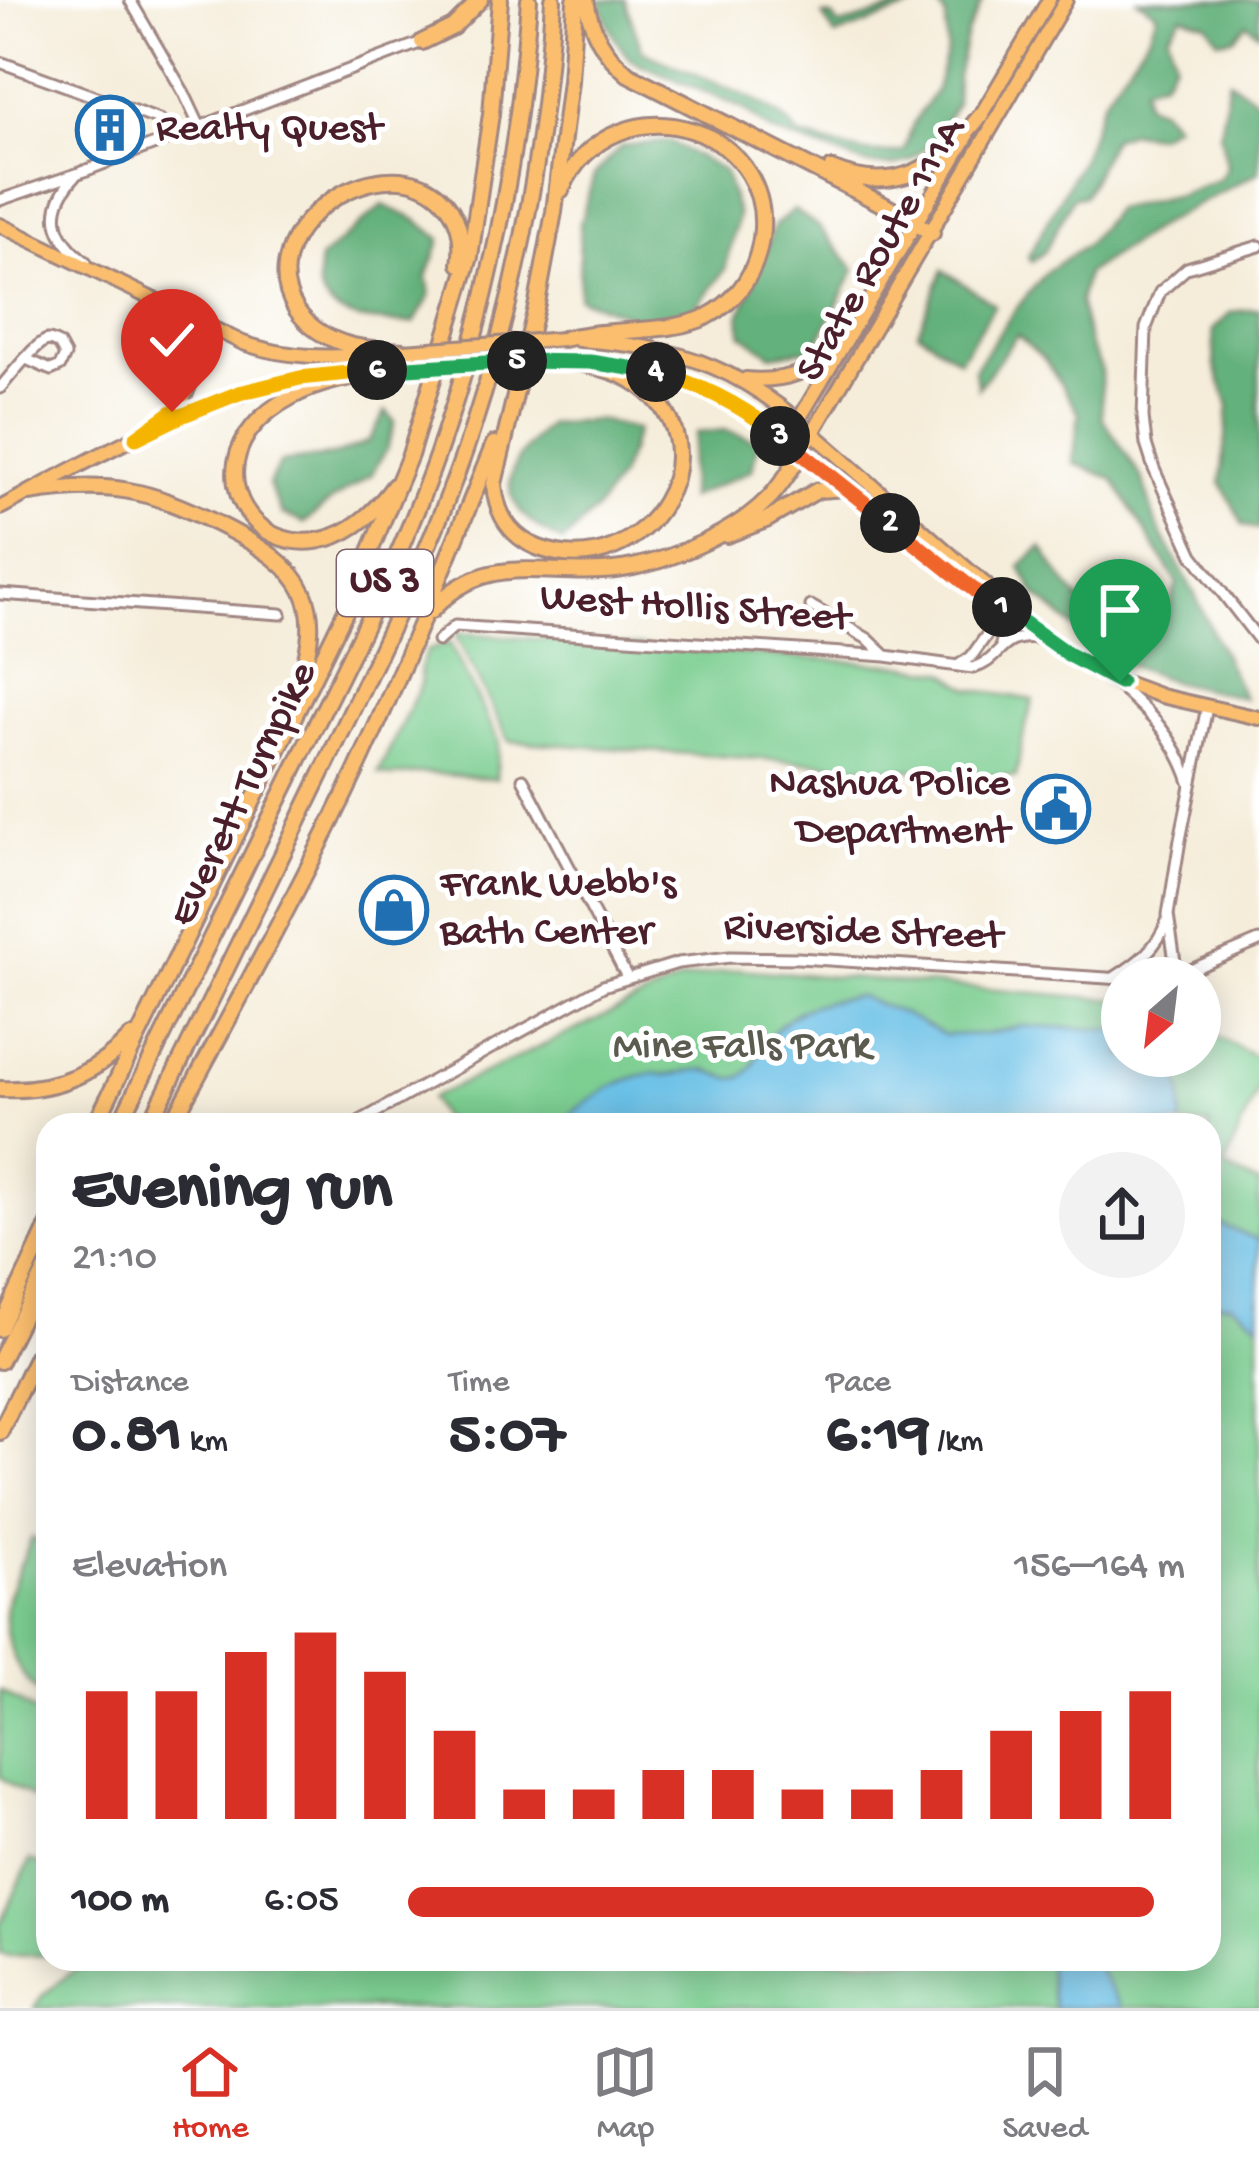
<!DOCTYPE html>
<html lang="en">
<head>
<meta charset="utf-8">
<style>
	body { margin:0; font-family:"Gochi Hand",sans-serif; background:#f2f2f3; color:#2b2b33; height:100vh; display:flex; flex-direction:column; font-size:45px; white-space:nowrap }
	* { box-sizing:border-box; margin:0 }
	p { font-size:39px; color:#7c7c81 }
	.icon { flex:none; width:66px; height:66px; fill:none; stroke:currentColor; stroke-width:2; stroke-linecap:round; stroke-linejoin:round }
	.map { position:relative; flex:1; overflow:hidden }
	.sheet { position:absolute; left:36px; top:1113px; width:1185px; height:858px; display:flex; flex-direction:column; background:#fff; border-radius:36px; box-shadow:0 6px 30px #0003 }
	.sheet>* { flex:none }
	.needle { width:78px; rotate:208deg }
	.tools { position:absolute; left:1101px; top:957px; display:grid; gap:24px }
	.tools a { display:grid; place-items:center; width:120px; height:120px; border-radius:50%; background:#fff; box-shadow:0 6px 30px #0003; font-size:60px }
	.pin { position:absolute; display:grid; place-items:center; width:102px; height:102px; color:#fff; margin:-123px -51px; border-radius:50% 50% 50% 0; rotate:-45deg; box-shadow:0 0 12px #0007 }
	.pin .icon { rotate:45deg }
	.km { position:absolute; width:60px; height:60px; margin:-30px; border-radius:50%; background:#222; color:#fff; font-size:33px; line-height:60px; text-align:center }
	.round { display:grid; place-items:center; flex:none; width:126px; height:126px; border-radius:63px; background:#f2f2f3 }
	.headline { display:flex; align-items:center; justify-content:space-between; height:204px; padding:0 36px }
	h1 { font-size:66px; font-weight:700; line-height:90px }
	.figures { display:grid; grid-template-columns:repeat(3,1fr); gap:18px; height:204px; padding:12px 36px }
	.figures div { display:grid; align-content:center }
	.figures b { font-size:60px; font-weight:700 }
	.figures small { font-size:33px; font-weight:400 }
	.figures p { font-size:33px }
	.chart { height:336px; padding:24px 36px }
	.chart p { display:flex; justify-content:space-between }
	.chart svg { width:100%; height:216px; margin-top:12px; stroke:#d93025; stroke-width:6 }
	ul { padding:0 36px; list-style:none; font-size:39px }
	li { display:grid; grid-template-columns:192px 144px 1fr; align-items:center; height:90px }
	li i { height:30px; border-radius:15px; background:#d93025 }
	.dock { display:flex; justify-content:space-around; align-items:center; height:168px; border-top:3px solid #e1e1e2; background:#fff; font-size:33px; color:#7c7c81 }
	.dock a { display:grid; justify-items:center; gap:6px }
	.dock .on { color:#d93025 }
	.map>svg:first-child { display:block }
	.green { fill:#7bce91; stroke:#62765e; stroke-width:3 }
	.forest { fill:#64b17b; stroke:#576853; stroke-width:3 }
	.water { fill:#69c0e6; stroke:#5a7088; stroke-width:3 }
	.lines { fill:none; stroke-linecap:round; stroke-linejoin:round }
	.minor-casing { stroke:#a08682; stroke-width:15 }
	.major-casing { stroke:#a08682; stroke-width:18 }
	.highway-casing { stroke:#a08682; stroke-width:20 }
	.minor { stroke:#fff; stroke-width:9 }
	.major { stroke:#fbbe6e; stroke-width:12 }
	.highway { stroke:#fbbe6e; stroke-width:14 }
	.major-bridge-casing { stroke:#a08682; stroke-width:18; stroke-linecap:butt }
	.major-bridge { stroke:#fbbe6e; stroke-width:12 }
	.split-1-casing { stroke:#fff; stroke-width:24 }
	.split-2-casing { stroke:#fff; stroke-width:24 }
	.split-3-casing { stroke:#fff; stroke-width:24 }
	.split-4-casing { stroke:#fff; stroke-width:24 }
	.split-5-casing { stroke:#fff; stroke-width:24 }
	.split-6-casing { stroke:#fff; stroke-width:24 }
	.split-7-casing { stroke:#fff; stroke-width:24 }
	.split-8-casing { stroke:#fff; stroke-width:24 }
	.split-1 { stroke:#22a559; stroke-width:15 }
	.split-2 { stroke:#f0652b; stroke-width:15 }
	.split-3 { stroke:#f0652b; stroke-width:15 }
	.split-4 { stroke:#f5b400; stroke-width:15 }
	.split-5 { stroke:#22a559; stroke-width:15 }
	.split-6 { stroke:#22a559; stroke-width:15 }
	.split-7 { stroke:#f5b400; stroke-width:15 }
	.split-8 { stroke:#f5b400; stroke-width:15 }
	.labels { text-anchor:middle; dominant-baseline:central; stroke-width:10; stroke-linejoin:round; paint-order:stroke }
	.shield { fill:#fff; stroke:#80626b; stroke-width:3 }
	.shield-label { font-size:39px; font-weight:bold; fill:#4a1f2b }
	.poi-label { font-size:42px; fill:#4a1f2b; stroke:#fff; text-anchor:start }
	.street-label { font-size:42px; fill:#4a1f2b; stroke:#fff }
	.park-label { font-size:42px; fill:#5b5c4f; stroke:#fff }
</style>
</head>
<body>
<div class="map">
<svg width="1259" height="2008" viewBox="0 0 1259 2008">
	<rect width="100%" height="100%" fill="#fff"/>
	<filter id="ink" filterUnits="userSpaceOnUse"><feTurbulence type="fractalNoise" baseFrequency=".00833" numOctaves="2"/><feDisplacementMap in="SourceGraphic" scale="24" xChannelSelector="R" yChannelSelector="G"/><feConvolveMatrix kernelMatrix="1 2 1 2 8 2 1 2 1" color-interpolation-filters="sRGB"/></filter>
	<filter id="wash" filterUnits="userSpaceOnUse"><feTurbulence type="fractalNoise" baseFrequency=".004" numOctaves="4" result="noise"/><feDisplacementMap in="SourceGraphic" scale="48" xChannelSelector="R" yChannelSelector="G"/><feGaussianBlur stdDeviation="2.7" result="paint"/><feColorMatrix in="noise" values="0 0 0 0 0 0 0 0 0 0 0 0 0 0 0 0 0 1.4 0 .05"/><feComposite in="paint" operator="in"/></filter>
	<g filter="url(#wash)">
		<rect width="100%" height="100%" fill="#f5edda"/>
		<path class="green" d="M459,633L901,665L945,672L970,689L1033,700L1022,741L1016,777L509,741L456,636Z
			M449,642L499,741L496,779L423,773L392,776L378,773L421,684L420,668L427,651Z
			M739,969L1122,1000V1056H1200V1027L1259,1059V1086L1224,1167L1259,1184V2008H34L43,1995L88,1959H1209V1125H445L431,1098L682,980Z
			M32,1538L48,1546V1699C17,1679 0,1637 7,1600C13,1579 24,1558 32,1538Z
			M0,1690L48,1720V1803L46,1807L0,1777Z
			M30,1860L48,1869V1955L9,1956L0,1953V1925Z"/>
		<path class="forest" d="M599,0H625L642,50C680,71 781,100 797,135C833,144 867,159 904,151L913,124L936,89L947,51L946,16L935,3L927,2L835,36L823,16L833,17L839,26L892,10L904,0H983L967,34L957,76L956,103L933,142L911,160L894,166L870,165L771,132L744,109L631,60C614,42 607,23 599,0Z
			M1138,0H1259V33L1247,24L1233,38L1219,40L1207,23L1182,16L1168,34L1175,60L1163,80L1144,86L1145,103L1161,109L1175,124L1157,135L1130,132L1112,138L1084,196L1073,197L1045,251L1031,262L1028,257L1082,158L1103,100L1150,33L1157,13Z
			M1229,80L1259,101V172L1161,224L1086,274L1079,302L1090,347L1101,368L1102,417L1142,478L1156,524L1194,593L1244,698L1171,681L1122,663L1087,639L1035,594L1020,566L1042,547C1068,587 1083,618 1131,633L1166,616L1177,583L1113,479L1073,463L1079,413L1045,360L1017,335L978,388L974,369L1015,310L1047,271L1087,244L1114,209L1178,195L1220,179L1227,166L1220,133Z
			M669,141L724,171L738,216L725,270L694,310L641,320L579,298L580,224L594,175L622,146Z
			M383,205L415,219L441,239L427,276L430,296L414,323C383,322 331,325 319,288C317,280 319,267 320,259Z
			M794,210L818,226L855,270L815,348L772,355L742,334L740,316L775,225Z
			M943,270L995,305L959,360L918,332Z
			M1259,309V530L1243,525L1221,482L1229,406L1215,367L1213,330L1231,312Z
			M386,411L395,422L387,449L371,475L331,501L304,523L282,514L268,484L281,462L336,455L369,441Z
			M599,420L637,430L620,476L595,511L563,542C533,527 494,501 517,461C524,448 538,435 548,424Z
			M725,430L758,441L752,470L689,498L690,464L696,433Z"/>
		<path class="water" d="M858,996L904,1014L944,1035L988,1034L1021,1026L1122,1030V1056H1171C1182,1075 1184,1103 1181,1125H560C579,1103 620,1078 649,1074C663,1072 654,1075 668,1075C681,1075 692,1068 705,1070C718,1072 728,1082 741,1077C752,1072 756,1057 763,1047C789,1007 813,1003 858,996Z
			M1209,1220L1259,1240V1323L1231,1304L1209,1303Z
			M1046,1959H1093L1121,2008H1054Z"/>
	</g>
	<g filter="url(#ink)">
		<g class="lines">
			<defs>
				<path id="minor" d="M130,0L184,93L200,127
					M0,62L159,120L172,128L178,136
					M75,176C45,210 53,237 86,262
					M0,200L79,173L422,42
					M1259,246L1187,268L1160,292L1146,328L1143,417L1146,444L1154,469L1193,555L1259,640
					M0,388C9,378 36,342 48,340C52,340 56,343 59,344L65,355L60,366L51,370L26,359
					M0,594L281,614
					M811,606L868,639L886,656
					M438,641L455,626L886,656L973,668C1003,660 998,633 1040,638
					M1001,644L1007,623L1005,609
					M960,664L971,657L1005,609
					M1113,681C1151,714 1175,736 1191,785
					M523,779L627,977
					M1177,975L1168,915L1180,840L1207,707
					M1115,977C1139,962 1157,948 1167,921
					M1160,978L1186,972L1259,941
					M353,1125L603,986L678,963L730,957L798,958L1122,979
					M47,1493L48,1491"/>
				<path id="major" d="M978,120L1049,0
					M0,225L243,343C289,359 331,358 379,354
					M166,311C200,343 202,386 167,417
					M578,340C624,343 669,348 713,367C765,389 805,426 847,463C894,504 939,546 986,585L1001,603
					M597,363C651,368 701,383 747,411L974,590L1005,609L1055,646L1109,677L1161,696L1259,718
					M746,379C778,382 808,375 833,353
					M797,447L794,434L798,421L967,137
					M801,453L1066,0
					M0,508C112,448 222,384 350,372"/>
				<path id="highway" d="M586,0C591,31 604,54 628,74L884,205L932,233
					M422,42L453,27L480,0
					M831,169C896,197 941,166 981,115
					M561,190C615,71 791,129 758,253C751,280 733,303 708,316C671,335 607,327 563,339
					M404,351C386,350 367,350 349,345C328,339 308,327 296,309C248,233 377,142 439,196C459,214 464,239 460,264
					M560,360C584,364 610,368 631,380C736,442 647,587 539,548C510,537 496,513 494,484L537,303L554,212L570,81L575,0
					M394,486C293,625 157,469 291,397C324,379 363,375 399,369
					M29,493C110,481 145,488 218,524C308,569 331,603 292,701
					M727,535L766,520L818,490L846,488
					M431,611C483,553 536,575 603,571C656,568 731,537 769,498C782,485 791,469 801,453
					M0,1089C52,1092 95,1075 131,1037
					M95,1125L345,612L410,455L470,257L491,114L500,0
					M119,1125C179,1003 239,881 299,759C349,658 401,559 438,453C489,306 519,155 529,0
					M149,1125C214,994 279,863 342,731C389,632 438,534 472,430C518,290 545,146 553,0
					M171,1125C234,1009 297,894 354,775C405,666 449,555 494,444
					M0,1329L48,1226
					M0,1361L48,1265
					M0,1432L48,1333"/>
			</defs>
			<use href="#minor" class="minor-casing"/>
			<use href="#major" class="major-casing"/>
			<use href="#highway" class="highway-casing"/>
			<use href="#minor" class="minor"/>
			<use href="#major" class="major"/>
			<use href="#highway" class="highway"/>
			<defs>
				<path id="major-bridge" d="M404,351L563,339
					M399,369L560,360"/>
			</defs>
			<use href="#major-bridge" class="major-bridge-casing"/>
			<use href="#major-bridge" class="major-bridge"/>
		</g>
	</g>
	<g class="lines" filter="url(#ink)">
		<defs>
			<path id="split-1" d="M1002,607L1069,655L1120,682"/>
			<path id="split-2" d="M890,523L974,590L1002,607"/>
			<path id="split-3" d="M780,436L890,523"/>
			<path id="split-4" d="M656,372C702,385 743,406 780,436"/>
			<path id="split-5" d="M517,361L590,362L656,372"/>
			<path id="split-6" d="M377,370L517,361"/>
			<path id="split-7" d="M239,393L300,378L377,370"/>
			<path id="split-8" d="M172,412L136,438L181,416L239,393"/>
		</defs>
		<use href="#split-1" class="split-1-casing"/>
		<use href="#split-2" class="split-2-casing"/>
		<use href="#split-3" class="split-3-casing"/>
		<use href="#split-4" class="split-4-casing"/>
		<use href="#split-5" class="split-5-casing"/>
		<use href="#split-6" class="split-6-casing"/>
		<use href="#split-7" class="split-7-casing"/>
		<use href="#split-8" class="split-8-casing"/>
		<use href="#split-1" class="split-1"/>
		<use href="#split-2" class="split-2"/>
		<use href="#split-3" class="split-3"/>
		<use href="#split-4" class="split-4"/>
		<use href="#split-5" class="split-5"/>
		<use href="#split-6" class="split-6"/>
		<use href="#split-7" class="split-7"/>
		<use href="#split-8" class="split-8"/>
	</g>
	<defs>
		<symbol id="building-ring" viewBox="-11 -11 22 22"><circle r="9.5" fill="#fff" stroke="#1f6fb2" stroke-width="1.5"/><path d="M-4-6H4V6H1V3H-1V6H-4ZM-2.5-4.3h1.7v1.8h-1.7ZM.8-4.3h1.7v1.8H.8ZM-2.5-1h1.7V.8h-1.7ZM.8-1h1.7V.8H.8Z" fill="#1f6fb2"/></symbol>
		<symbol id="civic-ring" viewBox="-11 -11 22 22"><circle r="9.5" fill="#fff" stroke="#1f6fb2" stroke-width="1.5"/><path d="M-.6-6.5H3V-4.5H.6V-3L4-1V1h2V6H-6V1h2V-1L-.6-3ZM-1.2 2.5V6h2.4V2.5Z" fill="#1f6fb2"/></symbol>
		<symbol id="shop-ring" viewBox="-11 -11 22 22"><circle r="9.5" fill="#fff" stroke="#1f6fb2" stroke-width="1.5"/><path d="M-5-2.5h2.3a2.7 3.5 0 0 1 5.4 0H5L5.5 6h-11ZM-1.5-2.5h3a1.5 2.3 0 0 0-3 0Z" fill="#1f6fb2"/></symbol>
	</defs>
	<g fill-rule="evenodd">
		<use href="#building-ring" x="72" y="92" width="76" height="76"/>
		<use href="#civic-ring" x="1018" y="771" width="76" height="76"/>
		<use href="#shop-ring" x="356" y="872" width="76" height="76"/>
	</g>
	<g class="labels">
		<rect class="shield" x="337" y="550" width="96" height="66" rx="9"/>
		<g class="shield-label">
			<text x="385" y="583">US 3</text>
		</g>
		<g class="poi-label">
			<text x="156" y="130">Realty Quest</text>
			<text x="1010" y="785" text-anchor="end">Nashua Police<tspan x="1010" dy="48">Department</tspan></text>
			<text x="440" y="886">Frank Webb's<tspan x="440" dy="48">Bath Center</tspan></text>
		</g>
		<g class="street-label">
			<text transform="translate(883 251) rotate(-60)">State Route 111A</text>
			<text transform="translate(695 610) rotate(4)">West Hollis Street</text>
			<text transform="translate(245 795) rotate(-64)">Everett Turnpike</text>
			<text transform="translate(863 934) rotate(2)">Riverside Street</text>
		</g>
		<g class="park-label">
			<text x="742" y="1048">Mine Falls Park</text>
		</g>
	</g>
</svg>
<div class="tools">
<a><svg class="needle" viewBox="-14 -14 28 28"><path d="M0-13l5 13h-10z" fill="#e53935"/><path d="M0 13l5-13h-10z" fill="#7c7c81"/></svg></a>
</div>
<div class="pin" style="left:1120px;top:682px;background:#1e9e55"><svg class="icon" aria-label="arrive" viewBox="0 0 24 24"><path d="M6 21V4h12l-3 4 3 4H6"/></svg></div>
<div class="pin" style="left:172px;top:412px;background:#d93025"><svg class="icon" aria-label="check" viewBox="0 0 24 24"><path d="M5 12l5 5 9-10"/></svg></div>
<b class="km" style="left:1002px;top:607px">1</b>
<b class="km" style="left:890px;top:523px">2</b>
<b class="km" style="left:780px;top:436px">3</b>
<b class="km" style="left:656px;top:372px">4</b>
<b class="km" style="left:517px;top:361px">5</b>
<b class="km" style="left:377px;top:370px">6</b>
<section class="sheet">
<div class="headline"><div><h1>Evening run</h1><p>21:10</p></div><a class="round"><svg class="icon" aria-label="share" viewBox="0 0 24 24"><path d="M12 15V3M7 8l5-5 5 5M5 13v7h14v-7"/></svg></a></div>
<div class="figures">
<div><p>Distance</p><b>0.81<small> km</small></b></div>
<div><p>Time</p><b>5:07</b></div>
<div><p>Pace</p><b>6:19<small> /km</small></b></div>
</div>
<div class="chart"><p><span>Elevation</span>156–164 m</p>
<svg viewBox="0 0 160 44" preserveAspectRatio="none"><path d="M5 44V18M15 44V18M25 44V10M35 44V6M45 44V14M55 44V26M65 44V38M75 44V38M85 44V34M95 44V34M105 44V38M115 44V38M125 44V34M135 44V26M145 44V22M155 44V18"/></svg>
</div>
<ul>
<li><b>100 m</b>6:05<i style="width:96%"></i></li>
</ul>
</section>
</div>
<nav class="dock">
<a class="on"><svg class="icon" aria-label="home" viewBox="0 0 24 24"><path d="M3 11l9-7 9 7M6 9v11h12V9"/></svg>Home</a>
<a><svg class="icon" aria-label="map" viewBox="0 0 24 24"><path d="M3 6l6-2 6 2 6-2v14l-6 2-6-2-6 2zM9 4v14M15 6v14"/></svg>Map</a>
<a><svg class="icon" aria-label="saved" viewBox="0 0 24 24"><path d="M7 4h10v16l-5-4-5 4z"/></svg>Saved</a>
</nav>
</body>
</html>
